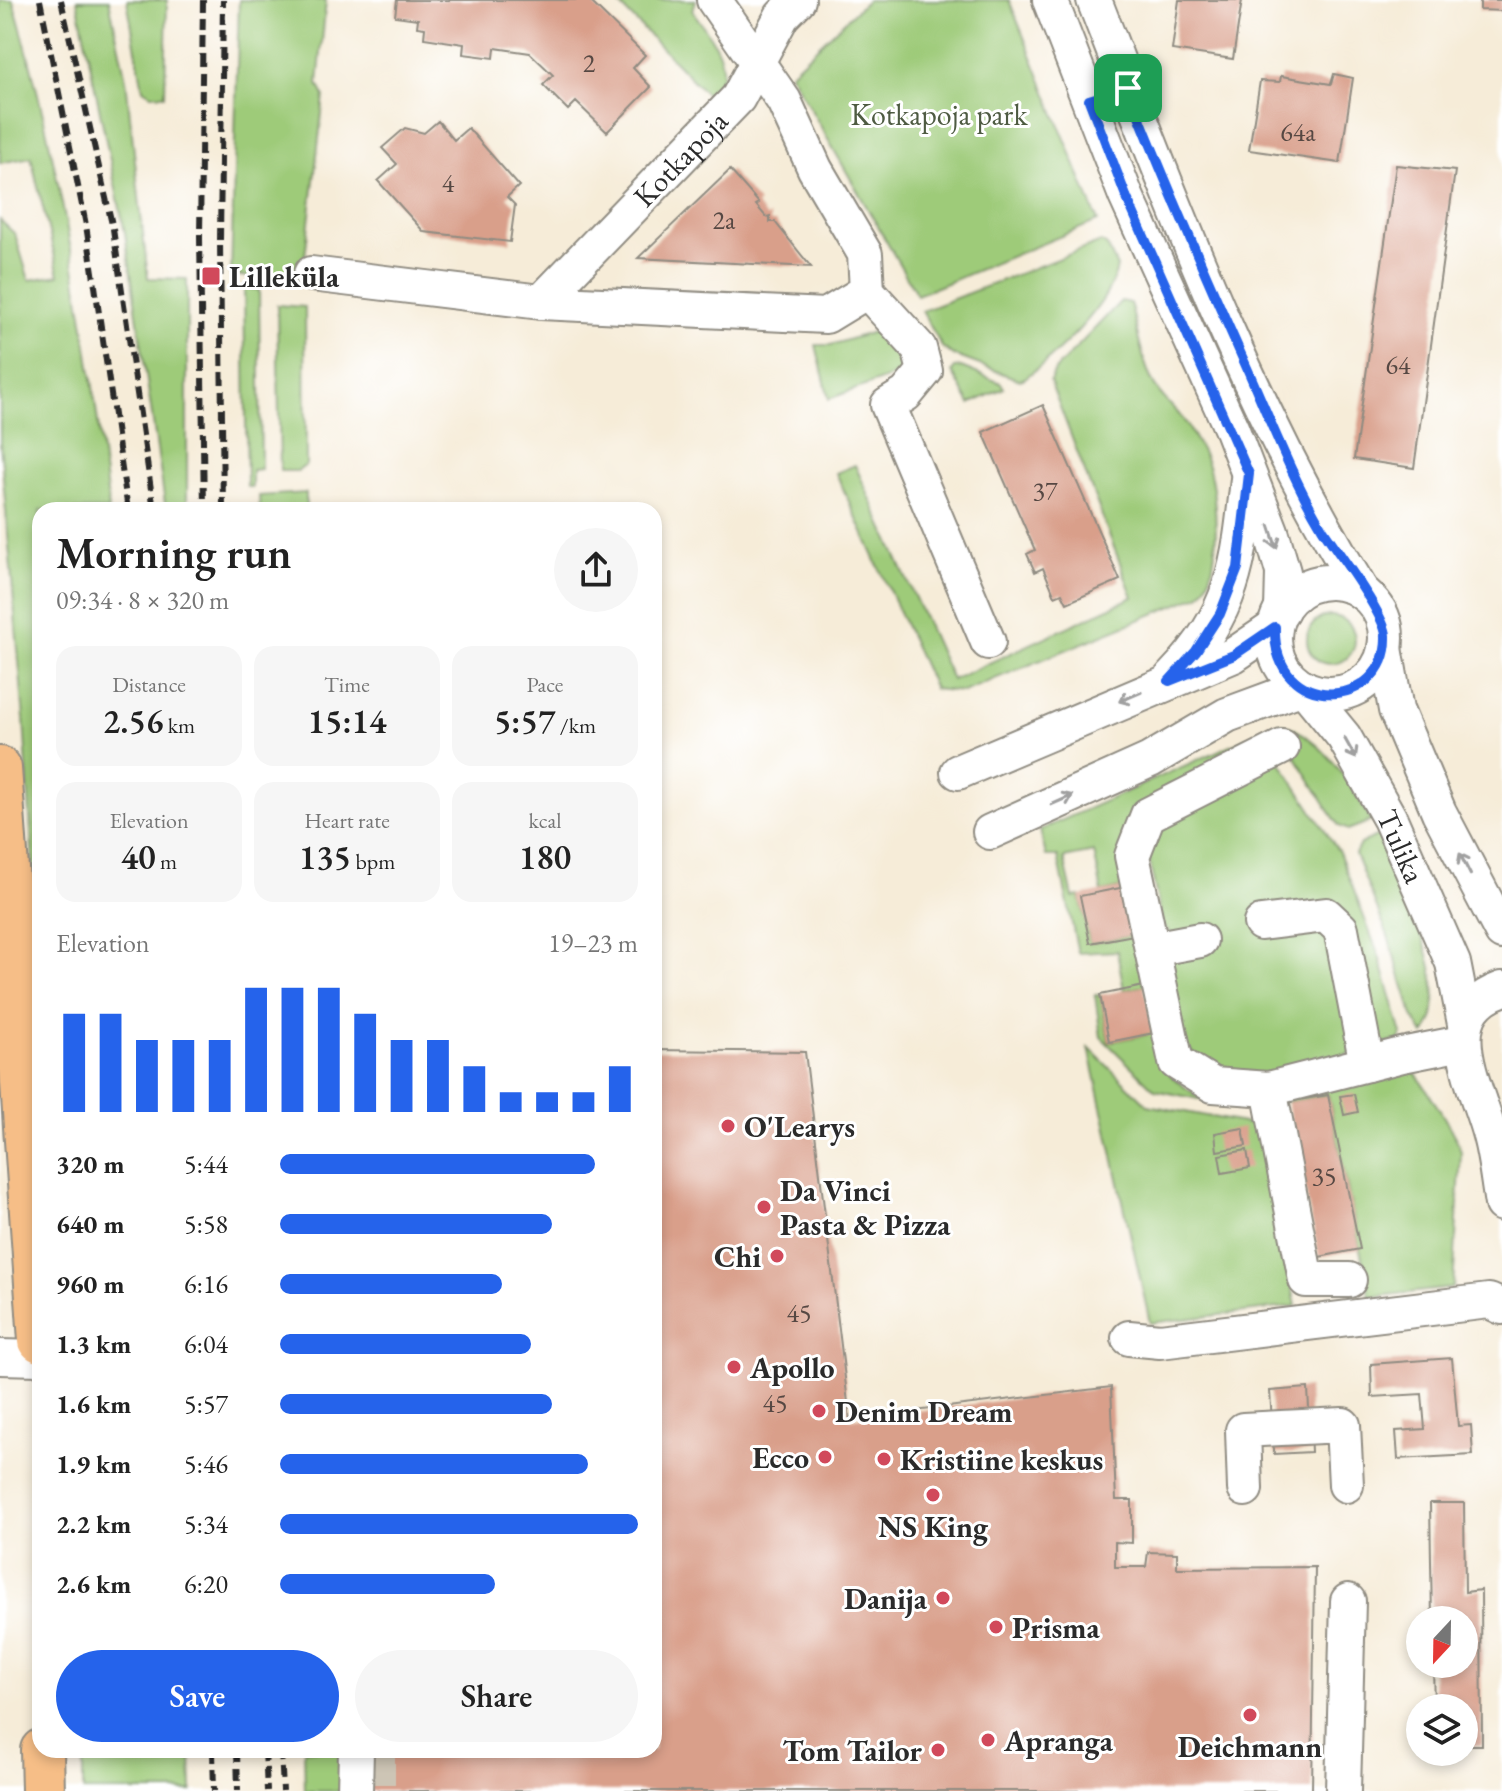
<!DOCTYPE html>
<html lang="en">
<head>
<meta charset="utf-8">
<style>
	body { margin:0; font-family:"EB Garamond",serif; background:#f6f6f6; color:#222; height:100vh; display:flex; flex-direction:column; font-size:30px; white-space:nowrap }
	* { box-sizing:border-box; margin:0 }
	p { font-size:26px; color:#767676 }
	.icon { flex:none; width:44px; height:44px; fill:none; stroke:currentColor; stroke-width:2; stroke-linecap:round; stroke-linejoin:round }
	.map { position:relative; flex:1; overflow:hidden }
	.panel { position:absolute; left:32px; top:502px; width:630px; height:1256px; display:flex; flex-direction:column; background:#fff; border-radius:24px; box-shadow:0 4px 12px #0003 }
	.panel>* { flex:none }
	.needle { width:52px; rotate:202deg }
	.tools { position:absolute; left:1406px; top:1606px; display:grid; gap:16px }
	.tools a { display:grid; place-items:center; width:72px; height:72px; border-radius:50%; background:#fff; box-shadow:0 4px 12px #0003; font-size:40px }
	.pin { position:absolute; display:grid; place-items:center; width:68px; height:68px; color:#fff; margin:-34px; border-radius:16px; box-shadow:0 4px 12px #0006 }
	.round { display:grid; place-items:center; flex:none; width:84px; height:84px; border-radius:42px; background:#f6f6f6 }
	.headline { display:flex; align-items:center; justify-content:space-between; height:136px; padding:0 24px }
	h1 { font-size:44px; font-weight:600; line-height:60px }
	.metrics { display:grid; grid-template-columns:repeat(3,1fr); gap:12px; height:136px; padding:8px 24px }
	.metrics div { display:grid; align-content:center; border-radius:20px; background:#f6f6f6; text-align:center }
	.metrics b { font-size:34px; font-weight:600 }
	.metrics small { font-size:22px; font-weight:400 }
	.metrics p { font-size:22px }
	.chart { height:224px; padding:16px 24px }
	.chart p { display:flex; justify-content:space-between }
	.chart svg { width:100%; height:144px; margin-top:8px; stroke:#2563eb; stroke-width:6 }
	.action { display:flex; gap:16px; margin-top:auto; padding:16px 24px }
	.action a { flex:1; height:92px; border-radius:48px; background:#2563eb; color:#fff; font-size:32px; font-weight:600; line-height:92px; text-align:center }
	.action a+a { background:#f6f6f6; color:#222 }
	ul { padding:0 24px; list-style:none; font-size:26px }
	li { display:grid; grid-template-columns:128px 96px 1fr; align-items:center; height:60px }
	li i { height:20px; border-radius:10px; background:#2563eb }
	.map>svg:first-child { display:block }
	.green { fill:#9ecb79; stroke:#647b52; stroke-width:2 }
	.building { fill:#d99f8a }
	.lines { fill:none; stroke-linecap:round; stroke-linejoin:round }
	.minor-tunnel { stroke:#cdc5b5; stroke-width:34; stroke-dasharray:34 17; stroke-linecap:butt }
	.minor-casing { stroke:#908c82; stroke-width:38 }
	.major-casing { stroke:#908c82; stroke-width:46 }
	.minor { stroke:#fff; stroke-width:34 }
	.major { stroke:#f6be87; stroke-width:42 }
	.rail { stroke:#2b2b2b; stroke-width:6; stroke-dasharray:12 6; stroke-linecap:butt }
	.oneway { stroke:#a0a0a0 }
	.route-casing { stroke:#fff; stroke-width:16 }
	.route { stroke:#2563eb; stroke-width:10 }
	.poi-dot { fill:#d1495b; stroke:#fff; stroke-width:3 }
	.labels { text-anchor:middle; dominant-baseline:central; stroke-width:6; stroke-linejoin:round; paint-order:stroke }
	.number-label { font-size:26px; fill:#564843 }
	.park-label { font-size:30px; fill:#4e5b42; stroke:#fff }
	.street-label { font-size:30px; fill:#2b2b2b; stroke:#fff }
	.poi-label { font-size:30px; font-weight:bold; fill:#2b2b2b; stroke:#fff; text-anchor:start }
</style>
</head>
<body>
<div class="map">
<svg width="1502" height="1791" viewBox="0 0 1502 1791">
	<rect width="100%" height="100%" fill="#fff"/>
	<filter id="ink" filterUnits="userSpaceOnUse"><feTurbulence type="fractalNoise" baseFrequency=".0125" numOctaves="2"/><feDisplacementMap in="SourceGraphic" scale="16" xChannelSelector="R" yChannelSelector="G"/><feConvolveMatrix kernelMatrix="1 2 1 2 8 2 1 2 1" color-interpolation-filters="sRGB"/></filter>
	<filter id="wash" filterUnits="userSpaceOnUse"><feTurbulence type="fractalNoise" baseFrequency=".006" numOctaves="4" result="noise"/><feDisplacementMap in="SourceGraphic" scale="32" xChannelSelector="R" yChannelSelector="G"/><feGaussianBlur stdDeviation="1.8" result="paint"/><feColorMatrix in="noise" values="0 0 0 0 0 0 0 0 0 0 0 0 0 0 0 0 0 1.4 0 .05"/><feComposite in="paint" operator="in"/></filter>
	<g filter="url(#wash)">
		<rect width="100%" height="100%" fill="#f6ecd8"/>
		<path class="green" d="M0,0H13C61,166 89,339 109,510H40V977L24,719L0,442V220L15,234L29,280L59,275L31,157L0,163Z
			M77,0H109L126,80L148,278L187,279V510H166L125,233Z
			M127,0H167L165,95L151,94L143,89Z
			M239,0H326L318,84L324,96L302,282L231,275Z
			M615,0H696L692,10C711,38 737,66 712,100Z
			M867,0H1009L1098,221L917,295L790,73Z
			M1101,242L1107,246L1117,267C1110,306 1056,355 1025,378L1020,380L953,355L942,347L922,311Z
			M244,287L259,290L261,469L252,470V487H247Z
			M1121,301L1130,303C1137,328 1141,358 1152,381C1161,400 1181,411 1190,430C1196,442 1206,456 1209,469C1217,498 1222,573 1200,595L963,692L934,689L836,473L855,465L952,680L1133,597L1050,381L1055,370Z
			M277,305L305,307L306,465L298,471H280Z
			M883,329L906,356L908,365L901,373L829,399L816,345H831Z
			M961,367L1001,383L1004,388L970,404L952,372L955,368Z
			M306,493V510H260L259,496Z
			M1307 640a24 24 0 1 1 48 0a24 24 0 1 1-48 0Z
			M1280,723C1322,736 1351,783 1371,821L1348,830L1339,826L1279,730Z
			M1256,734L1263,745L1169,786L1125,887L1102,892L1094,852L1064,858L1073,897L1080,896L1090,943L1134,935L1144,986L1124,990L1117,951L1078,953L1058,856H1046L1040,830Z
			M1278,758L1339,852L1379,956L1402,1034L1400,1040L1385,1044L1375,1039L1352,936L1309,926L1332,940L1352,1053L1251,1080L1223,1075L1186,1048L1167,969L1170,932L1163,927L1148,855L1154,831Z
			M1378,835C1399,877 1459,993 1424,1035L1413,1016L1387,933L1355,854L1360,844Z
			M1095,995H1100L1109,1042L1154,1033L1171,1076L1190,1091L1255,1106L1296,1306L1150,1323L1089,1048L1148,1105L1249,1124L1252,1110L1155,1090L1101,1037Z
			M1408,1067C1419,1073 1458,1138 1461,1152L1453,1288L1370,1297L1328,1095L1287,1102L1289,1095Z
			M83,1750H191L192,1791H83Z
			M304,1750H343V1791H305Z"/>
		<g id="blocks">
			<path class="building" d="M397,0H589L645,55L633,68L651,87L607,132L576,102L568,110L543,85L553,75L530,53L495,48L494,58L463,54L464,44L424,38L425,28L417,27L418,19L395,16Z
				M1179,0H1242L1233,59L1172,50Z
				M1480,0H1502V11L1480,10Z
				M1334,74L1353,78L1340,163L1249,150L1260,81L1280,82L1281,76L1331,84Z
				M438,121L454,140L468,128L519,186L507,197L515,205L510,242L424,232L378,181L397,164L382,148L405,128L424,133Z
				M1396,165L1455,171L1414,468L1354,459Z
				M730,170L759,203L756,205L766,217L770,216V222H775L811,267L638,258Z
				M1043,405L1120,580L1067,603L1062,593L1055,596L1043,568L1035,572L1027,554L1035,550L983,432Z
				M1125,887L1134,935L1090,943L1080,896Z
				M1144,986L1154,1033L1109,1042L1100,995Z
				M654,1050L805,1052L850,1419L1111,1387L1116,1500H1132V1543L1115,1542V1567H1146L1148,1552L1177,1553V1568L1315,1567L1312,1791H364V1750H654Z
				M1354,1094L1358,1112L1344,1115L1340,1096Z
				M1328,1095L1360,1249L1319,1257L1287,1102Z
				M1243,1128L1246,1146L1217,1151L1215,1133Z
				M1247,1150L1250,1168L1222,1173L1219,1155Z
				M1452,1358L1458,1426L1471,1425L1473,1455L1398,1459L1396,1431L1425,1429L1422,1394L1372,1397L1371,1364Z
				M1308,1388L1311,1452L1274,1454L1270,1391Z
				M1430,1503H1464L1465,1592L1481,1590L1482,1745H1464V1708H1434L1433,1664H1464V1620H1432Z"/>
		</g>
	</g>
	<g filter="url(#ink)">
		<use href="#blocks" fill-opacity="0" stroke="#908c82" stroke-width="2"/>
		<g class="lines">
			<path class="minor-tunnel" d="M378,1750V1791"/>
			<defs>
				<g id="minor">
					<path d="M714,0L784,101L815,169L865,254L867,291L919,348L925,371L906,394L888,405L988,642"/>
					<path d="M1050,0L1126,196L1232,430L1271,531L1283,572L1282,610"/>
					<path d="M1094,0C1172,201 1249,408 1362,592"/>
					<path d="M311,274L541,302L826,316L867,291"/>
					<path id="s1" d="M541,302L738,98L782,16L798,0"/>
					<circle cx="1330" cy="638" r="56"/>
					<path d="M1385,648L1396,710L1439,812L1502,932"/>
					<path d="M1172,677C1234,612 1239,565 1248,479"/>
					<path id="s2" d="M1303,687L1344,737L1390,819L1453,963L1465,1024"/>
					<path d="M1282,747L1148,815L1132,856L1176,1062L1213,1085L1269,1089L1402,1055L1462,1043"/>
					<path d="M958,772L1234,655L1275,627"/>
					<path d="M990,832L1150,760L1227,715L1303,687"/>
					<path d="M1261,923L1326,915L1341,929L1367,1064"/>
					<path d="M1152,949L1200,940"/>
					<path d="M1502,989C1433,1013 1478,1088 1490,1136C1496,1158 1498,1181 1502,1204"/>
					<path d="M1269,1089L1306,1280H1349"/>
					<path d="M1129,1338L1160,1341L1489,1301L1502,1307"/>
					<path d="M0,1357L40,1358"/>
					<path d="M1245,1489L1243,1430L1343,1425L1346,1485"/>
					<path d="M355,1791L356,1750"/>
					<path d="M1343,1791L1348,1601"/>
				</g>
				<path id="major" d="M0,768L40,1341
					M42,1750L43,1791"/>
			</defs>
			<use href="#minor" class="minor-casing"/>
			<use href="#major" class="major-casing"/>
			<use href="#minor" class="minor"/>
			<use href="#major" class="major"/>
			<path class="rail" d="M40,0L86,225L128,510
				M61,0L113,229L154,510
				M203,0L200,237L204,510
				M223,510L220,241L223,0
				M213,1750L214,1791
				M237,1750L238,1791
				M265,1750L267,1791
				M281,1750L283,1791"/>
		</g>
		<defs><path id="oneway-shaft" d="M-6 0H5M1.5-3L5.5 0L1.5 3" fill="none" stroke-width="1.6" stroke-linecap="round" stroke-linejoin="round" transform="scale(2)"/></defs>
		<g class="oneway">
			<use href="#oneway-shaft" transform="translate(1273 537) rotate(72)"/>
			<use href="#oneway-shaft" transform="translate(1130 697) rotate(157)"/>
			<use href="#oneway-shaft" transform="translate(1350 748) rotate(61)"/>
			<use href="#oneway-shaft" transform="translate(1062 800) rotate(-24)"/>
			<use href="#oneway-shaft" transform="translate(1465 864) rotate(-117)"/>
		</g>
	</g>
	<g class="lines" filter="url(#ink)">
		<defs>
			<path id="route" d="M1128,88C1165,183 1206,276 1247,368C1271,422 1292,478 1322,528C1336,550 1386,616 1386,636C1388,710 1272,718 1275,627L1234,655L1169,681L1196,651L1220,614L1238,568L1249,474L1126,196L1089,100Z"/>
		</defs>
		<use href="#route" class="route-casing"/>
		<use href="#route" class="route"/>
	</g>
	<g class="poi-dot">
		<rect x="201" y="266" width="20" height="20" rx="4"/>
		<circle cx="728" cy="1126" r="8"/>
		<circle cx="764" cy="1207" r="8"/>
		<circle cx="777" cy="1256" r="8"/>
		<circle cx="734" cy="1367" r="8"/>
		<circle cx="819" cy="1411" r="8"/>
		<circle cx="825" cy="1457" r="8"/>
		<circle cx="884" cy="1459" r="8"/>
		<circle cx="933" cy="1495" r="8"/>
		<circle cx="943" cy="1598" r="8"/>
		<circle cx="996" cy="1627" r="8"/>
		<circle cx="1250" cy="1715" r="8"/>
		<circle cx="988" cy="1740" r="8"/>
		<circle cx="938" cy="1750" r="8"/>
	</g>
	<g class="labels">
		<g class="number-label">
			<text x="589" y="63">2</text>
			<text x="1298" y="132">64a</text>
			<text x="448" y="183">4</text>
			<text x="724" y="220">2a</text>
			<text x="1398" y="365">64</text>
			<text x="1045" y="491">37</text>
			<text x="1324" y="1176">35</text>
			<text x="799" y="1313">45</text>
			<text x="775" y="1403">45</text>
		</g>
		<g class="park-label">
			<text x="939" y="114">Kotkapoja park</text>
		</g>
		<g class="street-label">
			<text stroke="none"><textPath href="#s1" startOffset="200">Kotkapoja</textPath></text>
			<text stroke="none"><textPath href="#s2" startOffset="188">Tulika</textPath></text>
		</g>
		<g class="poi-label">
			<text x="229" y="276">Lilleküla</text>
			<text x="744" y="1126">O'Learys</text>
			<text x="780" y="1190">Da Vinci<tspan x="780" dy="34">Pasta &amp; Pizza</tspan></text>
			<text x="761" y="1256" text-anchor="end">Chi</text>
			<text x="750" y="1367">Apollo</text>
			<text x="835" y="1411">Denim Dream</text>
			<text x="809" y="1457" text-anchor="end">Ecco</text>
			<text x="900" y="1459">Kristiine keskus</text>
			<text x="933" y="1526" text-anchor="middle">NS King</text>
			<text x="927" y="1598" text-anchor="end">Danija</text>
			<text x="1012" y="1627">Prisma</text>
			<text x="1004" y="1740">Apranga</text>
			<text x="1250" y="1746" text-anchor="middle">Deichmann</text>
			<text x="922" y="1750" text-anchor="end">Tom Tailor</text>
		</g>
	</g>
</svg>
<div class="tools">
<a><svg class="needle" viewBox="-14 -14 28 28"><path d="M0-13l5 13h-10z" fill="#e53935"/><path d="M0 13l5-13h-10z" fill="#767676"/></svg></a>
<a><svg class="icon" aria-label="layers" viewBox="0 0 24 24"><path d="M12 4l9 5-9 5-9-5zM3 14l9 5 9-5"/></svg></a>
</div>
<div class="pin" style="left:1128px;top:88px;background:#1e9e55"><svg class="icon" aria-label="arrive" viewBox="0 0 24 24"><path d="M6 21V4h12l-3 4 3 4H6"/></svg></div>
<section class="panel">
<div class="headline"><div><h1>Morning run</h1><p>09:34 · 8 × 320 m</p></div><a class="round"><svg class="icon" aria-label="share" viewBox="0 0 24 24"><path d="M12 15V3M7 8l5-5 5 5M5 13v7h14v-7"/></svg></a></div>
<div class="metrics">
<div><p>Distance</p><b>2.56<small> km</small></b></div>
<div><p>Time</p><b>15:14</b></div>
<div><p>Pace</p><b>5:57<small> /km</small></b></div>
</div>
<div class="metrics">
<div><p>Elevation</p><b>40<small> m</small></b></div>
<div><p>Heart rate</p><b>135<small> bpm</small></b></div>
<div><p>kcal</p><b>180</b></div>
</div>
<div class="chart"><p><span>Elevation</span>19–23 m</p>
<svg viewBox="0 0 160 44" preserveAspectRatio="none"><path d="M5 44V14M15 44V14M25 44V22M35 44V22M45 44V22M55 44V6M65 44V6M75 44V6M85 44V14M95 44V22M105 44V22M115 44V30M125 44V38M135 44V38M145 44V38M155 44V30"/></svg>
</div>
<ul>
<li><b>320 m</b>5:44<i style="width:88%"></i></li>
<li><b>640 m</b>5:58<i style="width:76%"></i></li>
<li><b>960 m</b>6:16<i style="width:62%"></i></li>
<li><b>1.3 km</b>6:04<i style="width:70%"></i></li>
<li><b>1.6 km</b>5:57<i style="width:76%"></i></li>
<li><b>1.9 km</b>5:46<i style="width:86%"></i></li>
<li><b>2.2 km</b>5:34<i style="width:100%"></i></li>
<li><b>2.6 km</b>6:20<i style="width:60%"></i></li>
</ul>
<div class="action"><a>Save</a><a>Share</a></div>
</section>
</div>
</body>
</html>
